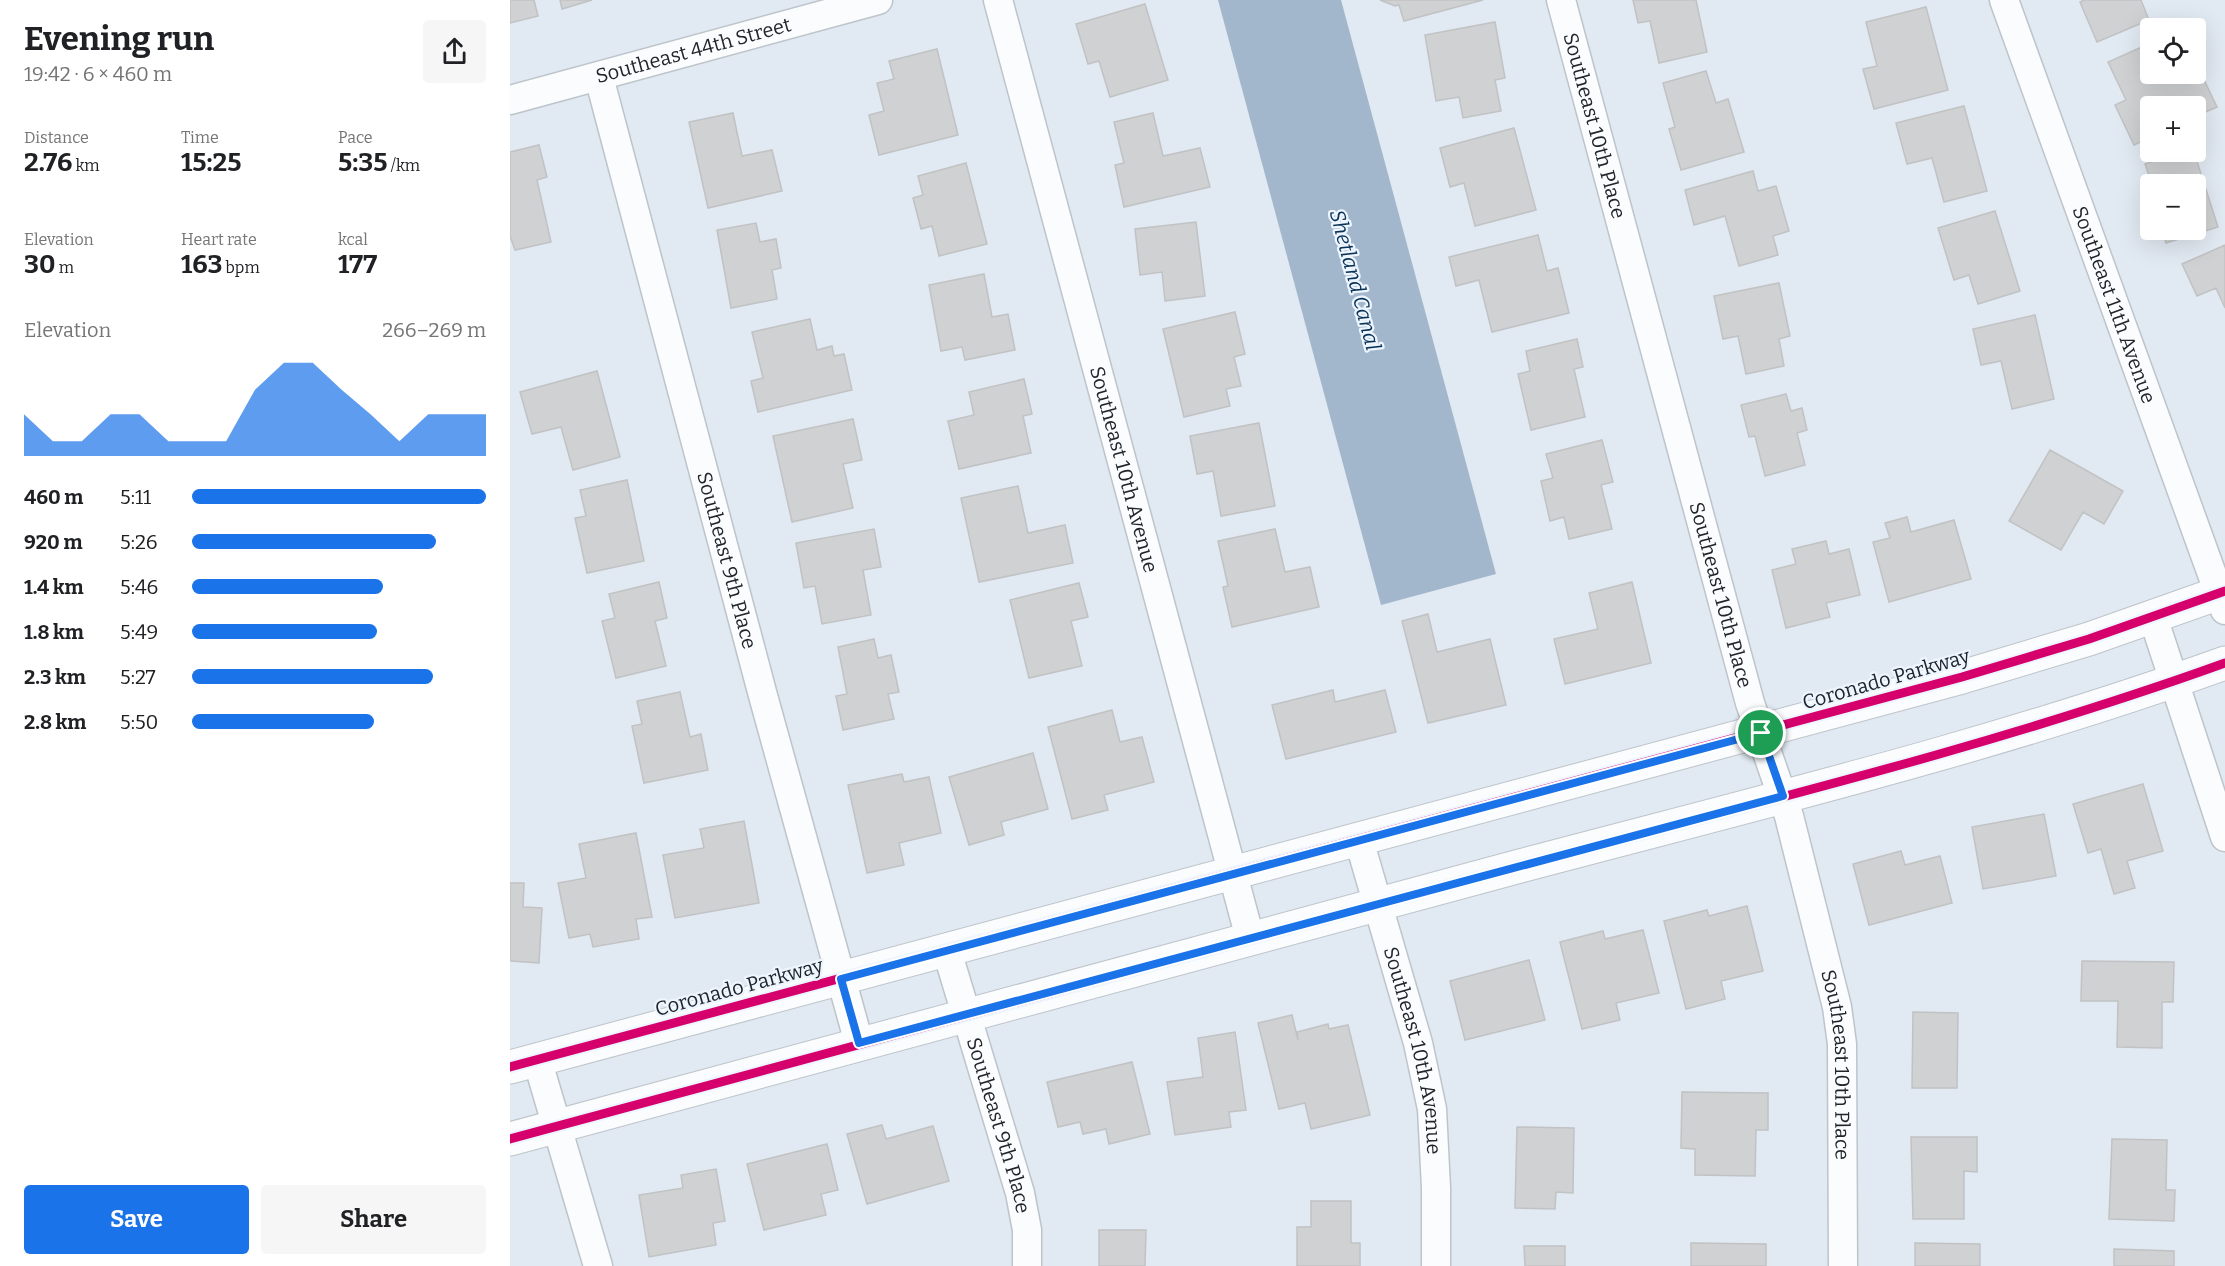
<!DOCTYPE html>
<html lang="en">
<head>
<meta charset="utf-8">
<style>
	body { margin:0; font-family:Bitter,serif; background:#f6f6f6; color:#202124; height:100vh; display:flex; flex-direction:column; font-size:22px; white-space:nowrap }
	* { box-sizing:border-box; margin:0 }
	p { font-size:20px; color:#757577 }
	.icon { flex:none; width:33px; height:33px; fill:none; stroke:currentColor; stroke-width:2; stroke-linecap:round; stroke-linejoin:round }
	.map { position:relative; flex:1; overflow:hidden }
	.panel { display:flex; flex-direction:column; background:#fff; width:510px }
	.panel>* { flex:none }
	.tools { position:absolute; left:1630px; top:18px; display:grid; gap:12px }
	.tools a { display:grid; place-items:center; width:66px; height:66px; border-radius:6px; background:#fff; box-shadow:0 6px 24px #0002; font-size:30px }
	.pin { position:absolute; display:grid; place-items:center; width:51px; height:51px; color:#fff; margin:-26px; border:3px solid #fff; border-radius:50%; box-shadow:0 2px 6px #0007 }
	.round { display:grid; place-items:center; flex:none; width:63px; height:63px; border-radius:6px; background:#f6f6f6 }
	.headline { display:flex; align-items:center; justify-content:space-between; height:102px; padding:0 24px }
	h1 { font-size:33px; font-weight:700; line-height:45px }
	.stats { display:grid; grid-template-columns:repeat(3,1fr); gap:9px; height:102px; padding:6px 24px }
	.stats div { display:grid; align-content:center }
	.stats b { font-size:26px; font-weight:700 }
	.stats small { font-size:16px; font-weight:400 }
	.stats p { font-size:16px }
	.chart { height:168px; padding:12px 24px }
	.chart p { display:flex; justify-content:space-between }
	.chart svg { width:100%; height:108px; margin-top:6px; fill:#1a73e8; opacity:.7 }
	.cta { display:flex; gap:12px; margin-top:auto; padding:12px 24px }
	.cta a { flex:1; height:69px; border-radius:6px; background:#1a73e8; color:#fff; font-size:24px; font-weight:700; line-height:69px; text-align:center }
	.cta a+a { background:#f6f6f6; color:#202124 }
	ul { padding:0 24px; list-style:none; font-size:20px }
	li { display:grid; grid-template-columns:96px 72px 1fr; align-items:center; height:45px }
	li i { height:15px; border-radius:8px; background:#1a73e8 }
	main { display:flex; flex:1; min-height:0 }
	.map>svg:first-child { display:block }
	.water { fill:#a3b7cc }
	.building { fill:#cfd1d2; stroke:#c1c2c3; stroke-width:1.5 }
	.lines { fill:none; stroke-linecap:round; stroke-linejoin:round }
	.street-casing { stroke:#bdc4ca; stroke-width:31 }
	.secondary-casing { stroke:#bdc4ca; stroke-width:35 }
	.street { stroke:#fafcfd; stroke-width:28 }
	.secondary { stroke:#fafcfd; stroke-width:33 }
	.cycleway-casing { stroke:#edf5ff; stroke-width:13 }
	.cycleway { stroke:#d6006c; stroke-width:9 }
	.route-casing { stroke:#fff; stroke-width:12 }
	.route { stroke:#1a73e8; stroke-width:8 }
	.labels { text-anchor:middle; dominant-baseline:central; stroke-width:4.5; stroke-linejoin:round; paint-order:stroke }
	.street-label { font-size:20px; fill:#20252b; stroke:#edf5ff }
	.water-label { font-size:21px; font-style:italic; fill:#0a3256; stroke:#edf5ff }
</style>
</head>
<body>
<main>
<section class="panel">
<div class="headline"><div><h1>Evening run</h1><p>19:42 · 6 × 460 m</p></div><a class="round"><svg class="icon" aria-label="share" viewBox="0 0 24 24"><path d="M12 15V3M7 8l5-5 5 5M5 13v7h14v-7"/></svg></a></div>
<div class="stats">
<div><p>Distance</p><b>2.76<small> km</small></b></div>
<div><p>Time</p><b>15:25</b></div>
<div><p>Pace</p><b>5:35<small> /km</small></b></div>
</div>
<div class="stats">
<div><p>Elevation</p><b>30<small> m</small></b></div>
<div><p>Heart rate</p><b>163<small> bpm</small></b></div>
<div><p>kcal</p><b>177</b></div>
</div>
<div class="chart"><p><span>Elevation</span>266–269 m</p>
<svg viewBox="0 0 160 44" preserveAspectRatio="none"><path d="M0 44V27L10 38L20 38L30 27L40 27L50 38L60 38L70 38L80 17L90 6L100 6L110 17L120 27L130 38L140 27L150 27L160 27V44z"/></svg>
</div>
<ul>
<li><b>460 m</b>5:11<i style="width:100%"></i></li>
<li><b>920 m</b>5:26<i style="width:83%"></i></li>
<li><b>1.4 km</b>5:46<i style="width:65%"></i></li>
<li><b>1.8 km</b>5:49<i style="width:63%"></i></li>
<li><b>2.3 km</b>5:27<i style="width:82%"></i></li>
<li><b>2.8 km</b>5:50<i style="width:62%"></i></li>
</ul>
<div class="cta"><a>Save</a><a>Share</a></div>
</section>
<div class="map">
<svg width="1715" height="1266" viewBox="0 0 1715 1266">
	<rect width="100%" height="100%" fill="#e1e9f2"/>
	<path class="water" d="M708,0H831L986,574L871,605Z"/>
	<path class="building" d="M0,0H24L28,16L0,23Z
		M50,0H82L52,9Z
		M973,0L894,21L889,5L885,6L870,0Z
		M1123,0H1186L1197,52L1149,63L1140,21L1128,23Z
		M1574,0H1631L1639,20L1587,42L1570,2Z
		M635,4L658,80L600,97L589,61L578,64L566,24Z
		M1416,7L1438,90L1364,109L1353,69L1367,66L1356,22Z
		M985,22L995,78L985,80L991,111L953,118L949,97L926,101L915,35Z
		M1641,43V74H1666L1668,77L1674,74H1686V68L1688,67L1707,107L1686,116V106H1641V137L1624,145L1605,105L1616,100L1598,62Z
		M427,49L448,135L369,155L359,115L374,111L367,83L384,79L379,61Z
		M1196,71L1206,103L1218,99L1234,152L1171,170L1159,129L1165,127L1153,83Z
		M1454,106L1477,191L1434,202L1422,158L1397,164L1386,123Z
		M223,113L232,156L262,150L272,191L198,208L179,122Z
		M643,113L653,156L690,148L700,187L614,207L605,165L614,163L604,122Z
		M1004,128L1026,210L965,226L954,183L940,187L930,148Z
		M29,145L37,177L27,180L41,242L5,250L0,236V152Z
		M1674,152H1684L1708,227L1656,243L1652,230H1686V184H1642L1635,164Z
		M456,163L477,244L429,256L422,226L411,229L403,198L413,195L408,176Z
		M1243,171L1248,191L1266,186L1279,231L1263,236L1268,255L1229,266L1215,216L1184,225L1175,190Z
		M1485,211L1510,291L1468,304L1459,275L1444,280L1428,228Z
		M686,222L695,296L655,301L652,272L630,275L625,229Z
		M246,223L250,242L266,239L271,268L262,270L267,299L221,308L207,230Z
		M1028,235L1037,271L1048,268L1059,313L982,332L969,280L946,286L939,257Z
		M1715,245V308L1706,288L1687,296L1672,264Z
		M474,274L482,317L498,314L505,350L455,360L452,347L431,351L419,285Z
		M1269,283L1280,336L1269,339L1274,366L1236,374L1228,336L1213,339L1204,296Z
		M725,312L735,354L724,357L731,386L716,389L720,406L674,417L653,329Z
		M1525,315L1544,399L1502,409L1491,361L1471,365L1463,329Z
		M300,319L307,350L322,346L324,356L334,354L342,390L248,412L241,381L253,378L242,332Z
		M1067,339L1073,367L1064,369L1075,417L1021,430L1008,374L1020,371L1016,351Z
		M87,371L110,457L63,470L51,427L22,434L10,392Z
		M514,379L522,414L513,416L521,453L449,469L438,421L464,415L459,392Z
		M1276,394L1281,411L1292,408L1297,430L1287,433L1295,465L1255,476L1245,436L1239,437L1231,405Z
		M343,419L352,460L333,464L343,508L282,522L263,436Z
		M749,423L765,506L711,516L703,471L687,474L680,436Z
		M1092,440L1103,482L1091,485L1102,529L1059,539L1054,517L1040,521L1031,481L1043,478L1036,454Z
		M1540,450L1613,491L1594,524L1573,512L1551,550L1499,521Z
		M117,480L134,561L77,573L65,518L76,516L70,490Z
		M508,486L518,533L555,525L563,563L469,582L451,498Z
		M1397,517L1401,532L1444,520L1461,579L1379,602L1363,542L1380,538L1375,523Z
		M364,529L371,567L353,570L361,615L312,624L305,586L294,588L286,543Z
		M765,529L775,572L800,567L809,607L722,627L713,587L718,586L708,541Z
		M1316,541L1319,554L1339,549L1350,595L1316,603L1320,617L1276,628L1262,570L1286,564L1282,549Z
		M149,582L157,618L145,621L156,666L106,678L92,621L105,618L99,594Z
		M1122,582L1141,663L1055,684L1044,639L1088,629L1079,593Z
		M569,583L578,617L561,621L572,666L519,678L500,600Z
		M918,614L927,652L980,639L996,705L918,723L892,621Z
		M364,639L368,658L381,655L389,692L378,694L384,719L333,730L326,696L337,694L328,647Z
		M823,690L825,702L875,690L886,732L776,759L762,705Z
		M170,692L180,737L191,734L198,770L134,783L122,726L132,724L127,701Z
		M602,710L610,742L632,737L644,782L594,795L598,810L562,819L538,727Z
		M523,753L538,809L491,822L494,835L459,845L439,777Z
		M392,774L394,782L419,777L431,833L389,843L394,865L357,873L338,785Z
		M1633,784L1653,851L1617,861L1625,888L1604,894L1591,849L1578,853L1563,804Z
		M1534,814L1546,876L1473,889L1462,827Z
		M234,821L249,903L165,918L153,855L194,848L190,829Z
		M126,833L142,917L126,919L129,939L83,947L80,934L59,938L48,883L76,878L69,844Z
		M1391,851L1395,865L1430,856L1442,903L1359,925L1343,864Z
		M0,883H14L13,907L32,908L29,963L0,961Z
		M1237,906L1253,971L1211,981L1215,999L1176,1009L1154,921L1197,910L1199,916Z
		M1133,930L1149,993L1106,1003L1110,1020L1072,1029L1050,942L1093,931L1095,939Z
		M1019,960L1035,1020L955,1040L940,981Z
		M1572,961L1664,962L1663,1002H1652V1048L1607,1047L1608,1001H1571Z
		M1403,1012L1448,1013L1447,1088H1402Z
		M782,1015L788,1040L787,1032L818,1024L819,1029L838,1025L860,1115L801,1129L795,1103L769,1109L748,1023Z
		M725,1032L736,1110L719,1112L721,1127L665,1135L657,1082L693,1077L688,1038Z
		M622,1062L640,1134L599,1144L596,1129L573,1134L570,1122L548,1127L537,1082Z
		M1172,1092L1258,1093V1130H1246L1245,1176L1185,1175V1149L1171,1148Z
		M372,1125L376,1139L423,1126L439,1181L357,1204L337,1134Z
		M1007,1127L1064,1128L1063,1193L1046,1192L1045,1209L1005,1208Z
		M1401,1137H1467V1172L1454,1171V1219H1403Z
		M1602,1139L1657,1140L1656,1190H1665L1664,1221L1599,1219Z
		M317,1144L328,1190L311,1194L316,1215L254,1230L237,1164Z
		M206,1169L215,1221L203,1223L206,1245L139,1257L129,1195L173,1188L171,1175Z
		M801,1201H841V1243H850V1266H787V1227H801Z
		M589,1230H636L635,1266H589Z
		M1181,1243L1256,1244V1266H1181Z
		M1405,1243L1470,1244V1266H1405Z
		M1014,1246H1055V1266H1015Z
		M1604,1249L1664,1251V1266H1604Z"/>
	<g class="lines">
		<defs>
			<g id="street">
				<path id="s1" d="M488,0L740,938"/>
				<path id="s2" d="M1051,0L1240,703L1279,816L1327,1007L1332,1044L1333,1266"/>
				<path id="s3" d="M1494,0L1715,610"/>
				<path id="s4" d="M89,77L252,692L349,1043"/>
				<path id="s5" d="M0,100L368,0"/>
				<path d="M1643,617L1715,837"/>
				<path id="s6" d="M849,840L908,1043L922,1109L926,1188V1266"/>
				<path id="s7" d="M437,951L510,1193L517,1230V1266"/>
				<path d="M27,1059L88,1266"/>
			</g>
			<path id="secondary" d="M0,1067L1452,677L1579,639L1715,591
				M0,1139C336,1046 673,956 1010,866C1247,803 1485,746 1715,663"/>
		</defs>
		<use href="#street" class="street-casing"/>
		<use href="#secondary" class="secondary-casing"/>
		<use href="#street" class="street"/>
		<use href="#secondary" class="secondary"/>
		<defs>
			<path id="cycleway" d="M0,1067L1452,677L1579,639L1715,591
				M0,1139C336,1046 673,956 1010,866C1247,803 1485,746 1715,663"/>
		</defs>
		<use href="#cycleway" class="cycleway-casing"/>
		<use href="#cycleway" class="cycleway"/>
	</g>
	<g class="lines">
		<defs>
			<path id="route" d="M1251,733L1273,796L349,1043L331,979Z"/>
		</defs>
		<use href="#route" class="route-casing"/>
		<use href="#route" class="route"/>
	</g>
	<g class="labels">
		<g class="street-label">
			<text stroke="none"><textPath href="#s5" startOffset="190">Southeast 44th Street</textPath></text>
			<text stroke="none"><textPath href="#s2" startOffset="130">Southeast 10th Place</textPath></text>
			<text stroke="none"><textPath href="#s3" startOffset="324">Southeast 11th Avenue</textPath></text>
			<text stroke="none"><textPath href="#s1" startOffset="486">Southeast 10th Avenue</textPath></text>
			<text stroke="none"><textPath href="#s4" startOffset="500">Southeast 9th Place</textPath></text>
			<text stroke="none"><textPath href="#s2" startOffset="616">Southeast 10th Place</textPath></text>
			<text transform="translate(1376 679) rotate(-16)">Coronado Parkway</text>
			<text transform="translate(229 987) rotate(-15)">Coronado Parkway</text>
			<text stroke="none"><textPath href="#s6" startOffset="218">Southeast 10th Avenue</textPath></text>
			<text stroke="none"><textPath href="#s2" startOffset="1102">Southeast 10th Place</textPath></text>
			<text stroke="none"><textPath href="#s7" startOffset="182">Southeast 9th Place</textPath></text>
		</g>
		<g class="water-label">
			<text transform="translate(845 280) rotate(75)">Shetland Canal</text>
		</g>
	</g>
</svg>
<div class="tools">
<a><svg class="icon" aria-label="locate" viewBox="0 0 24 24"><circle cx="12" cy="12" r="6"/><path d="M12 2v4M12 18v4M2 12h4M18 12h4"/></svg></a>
<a>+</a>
<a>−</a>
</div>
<div class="pin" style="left:1251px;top:733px;background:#1e9e55"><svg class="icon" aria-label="arrive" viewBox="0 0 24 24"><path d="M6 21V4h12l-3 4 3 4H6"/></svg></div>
</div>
</main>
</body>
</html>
